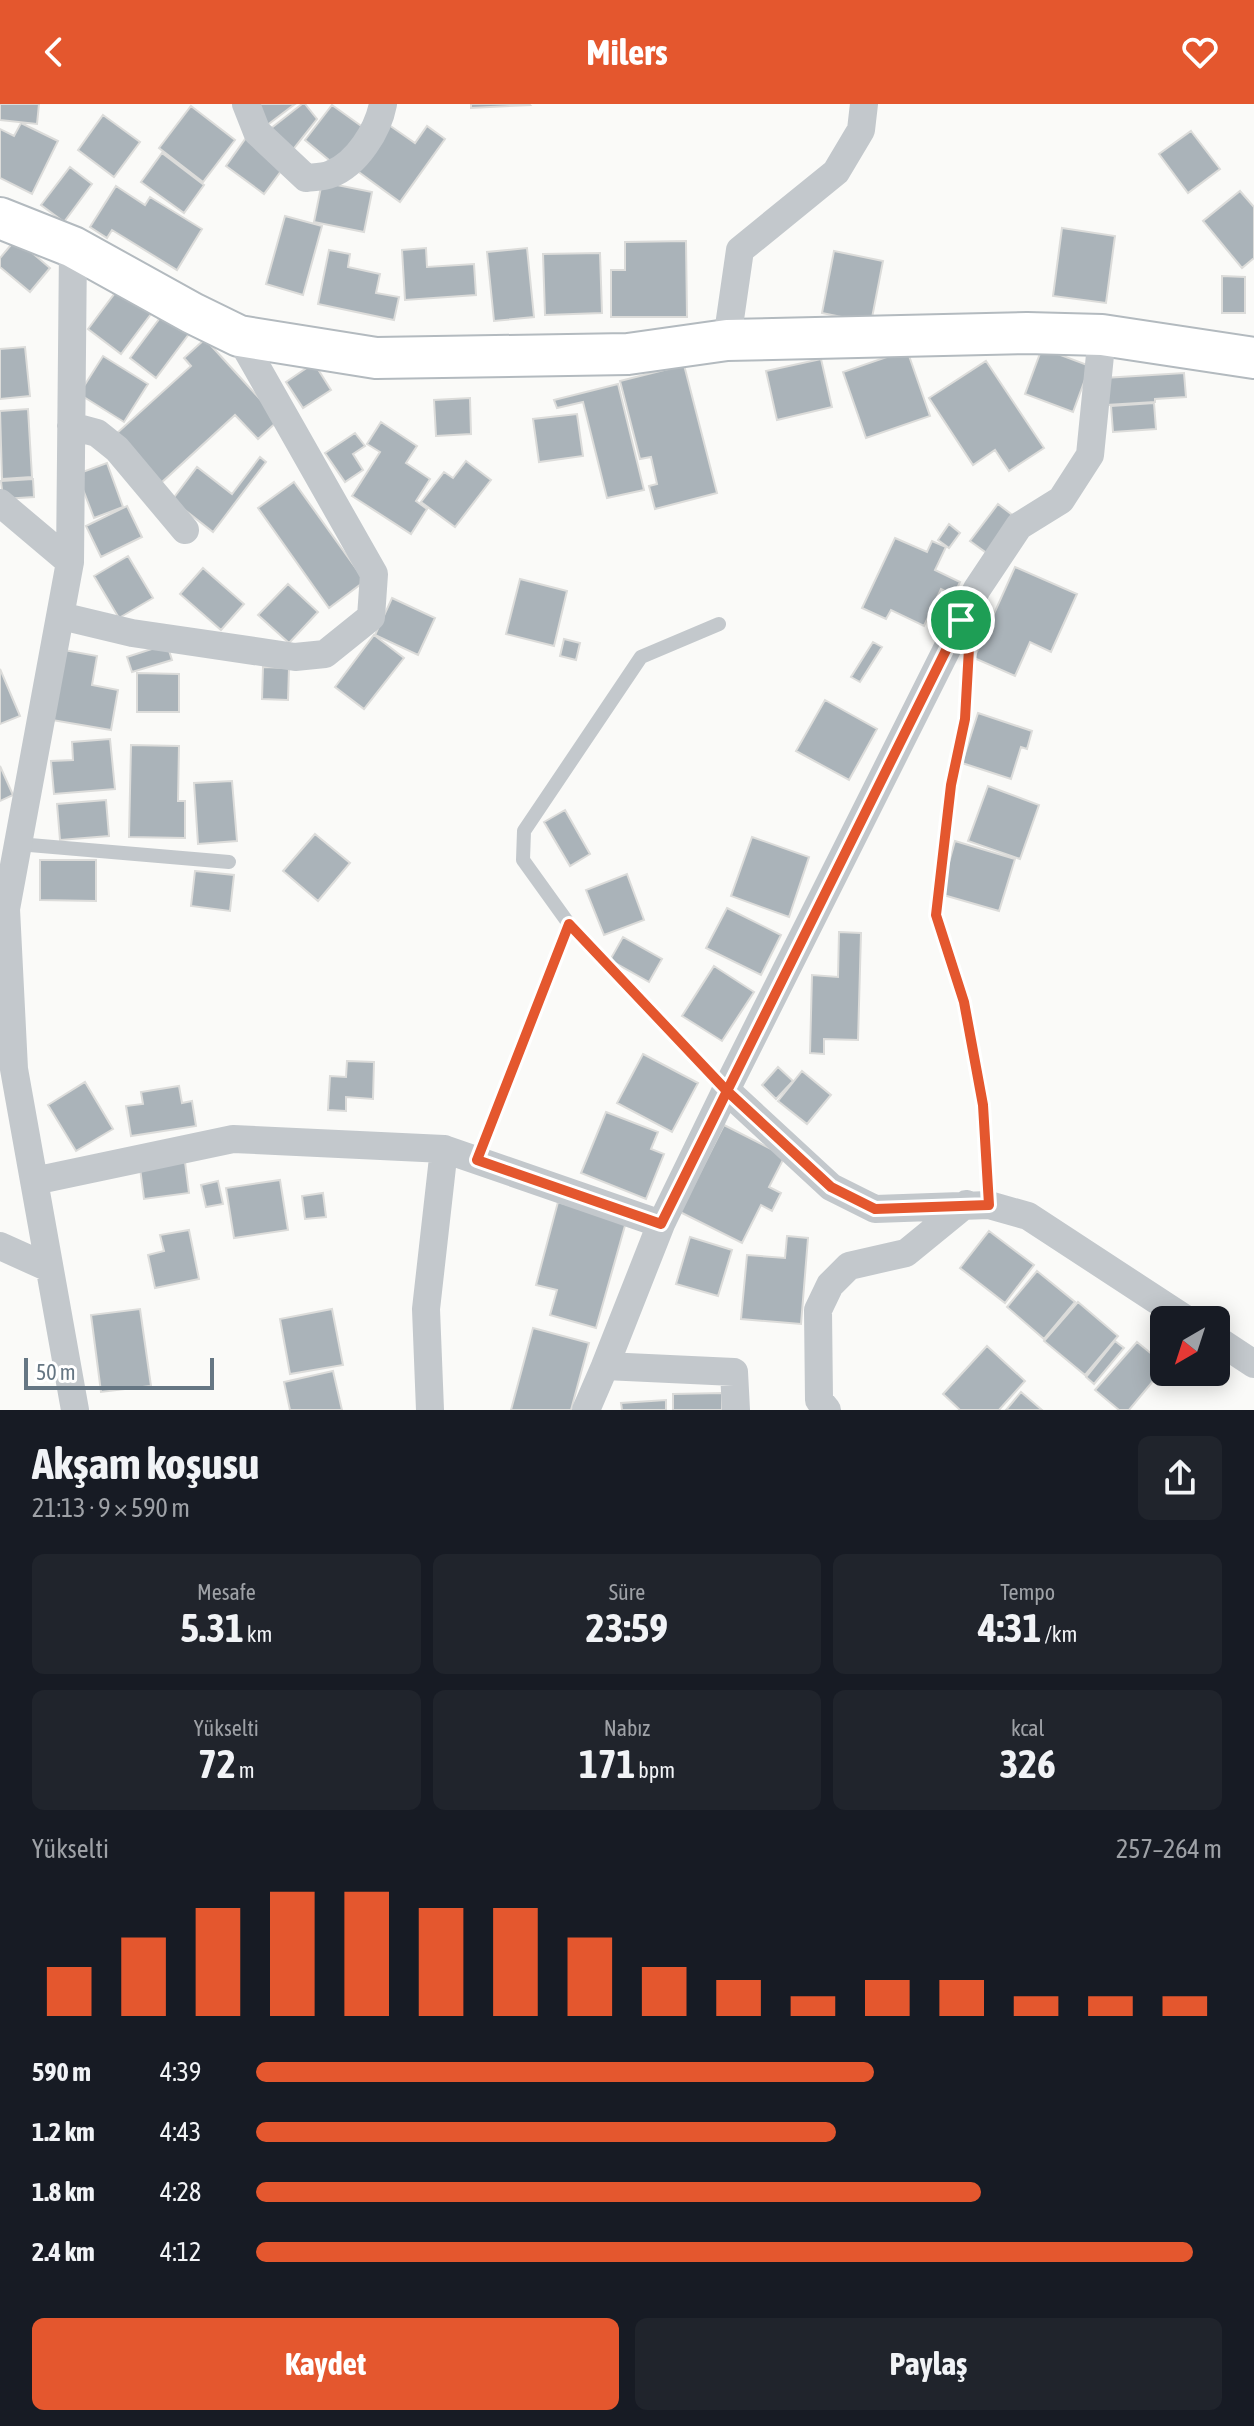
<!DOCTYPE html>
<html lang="tr">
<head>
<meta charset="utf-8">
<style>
	body { margin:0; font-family:"Asap Condensed",sans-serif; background:#20242c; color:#f1f3f6; height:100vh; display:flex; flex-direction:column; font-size:30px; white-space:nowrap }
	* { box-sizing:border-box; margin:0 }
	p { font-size:26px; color:#9ea1a6 }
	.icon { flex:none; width:44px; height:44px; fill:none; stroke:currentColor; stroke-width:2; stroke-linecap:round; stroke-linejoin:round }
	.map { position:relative; height:1306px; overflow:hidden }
	.sheet { display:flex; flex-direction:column; background:#171b24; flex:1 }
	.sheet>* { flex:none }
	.needle { width:52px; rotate:219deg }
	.controls { position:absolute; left:1150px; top:1202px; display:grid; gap:16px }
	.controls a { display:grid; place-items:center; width:80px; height:80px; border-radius:12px; background:#171b24; box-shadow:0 4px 20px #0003; font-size:40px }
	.scale { position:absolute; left:24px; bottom:20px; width:190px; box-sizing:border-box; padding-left:8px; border:4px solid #657683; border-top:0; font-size:22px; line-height:28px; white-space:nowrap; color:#657683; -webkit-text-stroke:6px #fff; paint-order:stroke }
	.pin { position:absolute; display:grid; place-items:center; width:68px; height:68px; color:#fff; margin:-34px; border:4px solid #fff; border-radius:50%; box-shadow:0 2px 8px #0007 }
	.round { display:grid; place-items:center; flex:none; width:84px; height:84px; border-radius:12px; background:#20242c }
	.summary { display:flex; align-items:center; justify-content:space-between; height:136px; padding:0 32px }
	h1 { font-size:44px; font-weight:700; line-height:60px }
	.figures { display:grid; grid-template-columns:repeat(3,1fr); gap:12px; height:136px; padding:8px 32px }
	.figures div { display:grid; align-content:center; border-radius:12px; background:#20242c; text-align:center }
	.figures b { font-size:40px; font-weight:700 }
	.figures small { font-size:22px; font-weight:400 }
	.figures p { font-size:22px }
	.chart { height:224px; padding:16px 32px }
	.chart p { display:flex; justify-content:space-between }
	.chart svg { width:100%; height:144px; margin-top:8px; stroke:#e4572e; stroke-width:6 }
	.primary-button { display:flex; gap:16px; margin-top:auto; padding:16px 32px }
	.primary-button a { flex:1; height:92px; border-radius:12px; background:#e4572e; color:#fff; font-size:32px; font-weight:700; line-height:92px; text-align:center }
	.primary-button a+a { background:#20242c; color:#f1f3f6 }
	ul { padding:0 32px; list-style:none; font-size:26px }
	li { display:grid; grid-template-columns:128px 96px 1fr; align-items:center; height:60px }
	li i { height:20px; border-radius:10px; background:#e4572e }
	header { display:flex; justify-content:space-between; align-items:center; height:104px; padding:0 32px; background:#e4572e; color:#fff; font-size:36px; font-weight:700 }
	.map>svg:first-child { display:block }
	.building { fill:#aab3b9; stroke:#dcdcda; stroke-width:2 }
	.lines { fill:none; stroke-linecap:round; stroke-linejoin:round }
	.secondary-casing { stroke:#b3babf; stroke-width:44 }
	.lane { stroke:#c3c8cc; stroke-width:14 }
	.street { stroke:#c3c8cc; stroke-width:28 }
	.secondary { stroke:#fff; stroke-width:40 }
	.route-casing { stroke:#fff; stroke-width:16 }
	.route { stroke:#e4572e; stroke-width:10 }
</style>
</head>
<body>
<header><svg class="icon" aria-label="back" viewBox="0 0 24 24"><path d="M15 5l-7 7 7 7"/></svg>Milers<svg class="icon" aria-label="heart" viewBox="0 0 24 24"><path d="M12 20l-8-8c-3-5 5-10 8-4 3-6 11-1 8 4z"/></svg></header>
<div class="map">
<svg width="1254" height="1306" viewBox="0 0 1254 1306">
	<rect width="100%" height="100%" fill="#fafaf8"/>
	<path class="building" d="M0,0H39L37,20L0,16Z
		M254,0H295L262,25Z
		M302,0H305L317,15L291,48L265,29Z
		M471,0H529L530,1L471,4Z
		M332,1L364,24L335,61L305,36Z
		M191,2L235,36L203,78L159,44Z
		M103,11L140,38L114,73L78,46Z
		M21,19L58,37L32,90L0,74V25L14,32Z
		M389,21L415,39L427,22L445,35L400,98L356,66Z
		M1191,27L1220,65L1188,89L1159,50Z
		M248,31L287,59L264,90L226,62Z
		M162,49L204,81L184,109L141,78Z
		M70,63L92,80L64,118L41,101Z
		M322,78L372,88L364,128L314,118Z
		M116,82L145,101L150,93L202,125L177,166L112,126L107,134L90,123Z
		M1240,87L1254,103V154L1242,164L1203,117Z
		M285,112L322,122L303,191L266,180Z
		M1062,124L1115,132L1106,199L1053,192Z
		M16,135L50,164L30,188L0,163V154Z
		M686,137L687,213H611V166H625V138Z
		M426,144L427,163L474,160L476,191L405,196L402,146Z
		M527,144L534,213L494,217L487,148Z
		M329,146L350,150L348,163L380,170L376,189L399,193L394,216L318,200Z
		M834,147L883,157L871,219L822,209Z
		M600,149L602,209L545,211L543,150Z
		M1222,172L1245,173V209H1222Z
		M121,181L154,206L121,250L88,225Z
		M163,210L189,230L156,274L130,254Z
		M205,235L279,316L258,335L235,311L161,379L116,330L191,262L184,254Z
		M25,243L30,292L0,295V245Z
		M1042,244L1090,262L1073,308L1025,290Z
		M907,246L930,312L866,334L843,268Z
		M103,252L148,280L124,318L79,290Z
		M821,255L832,303L777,316L766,267Z
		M986,257L1044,344L1009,367L995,346L973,361L929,294Z
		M314,259L331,286L303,304L286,278Z
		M684,261L717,389L655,405L649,382L657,380L651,353L640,355L620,277Z
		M1184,269L1186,293L1155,295V298L1106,301L1104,274Z
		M618,280L644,386L607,394L583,298L557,304L554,296Z
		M470,294L471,330L436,332L434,296Z
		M1154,299L1156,325L1113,328L1111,302Z
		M28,305L32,373L2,375L0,307Z
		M577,310L583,352L539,358L533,315Z
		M381,318L417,342L406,359L430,375L416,397L427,405L411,430L352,392L380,348L367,340Z
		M355,329L365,342L353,350L363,366L345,378L325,349Z
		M260,353L266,358L213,428L172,396L197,363L232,390Z
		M466,357L491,376L455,423L421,398L444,368L453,374Z
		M107,359L123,403L94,414L77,370Z
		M33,375L34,393L3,395L1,377Z
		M294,378L365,477L329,504L258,404Z
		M998,400L1015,413L988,450L970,437Z
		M127,402L142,433L101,453L86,422Z
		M949,420L960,429L949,444L938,436Z
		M895,434L927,448L932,437L946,443L935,466L960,478L954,491L941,485L924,522L891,506L886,515L862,504Z
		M128,452L153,494L119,514L94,472Z
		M1015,463L1077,490L1051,548L1030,538L1015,572L974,554Z
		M203,464L244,500L221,526L180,490Z
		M520,475L567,487L554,542L506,530Z
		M288,480L318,508L289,539L258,511Z
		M392,494L435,514L418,551L375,531Z
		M374,531L404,554L364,605L335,583Z
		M564,535L580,539L576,556L560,552Z
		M873,538L882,543L860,578L851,573Z
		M167,540L172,556L132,568L127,553Z
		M64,546L97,552L92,581L118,586L111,626L52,616Z
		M263,563L289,564L288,596L262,595Z
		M0,565L20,612L0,620Z
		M137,569L179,570V608H137Z
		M825,596L877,625L849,676L796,647Z
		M978,609L1032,627L1027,645L1021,643L1011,675L962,659Z
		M110,635L115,685L54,690L51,657L73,656L72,638Z
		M131,641L179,642L178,697H185V734L129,733Z
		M0,662L13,691L0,697Z
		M232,677L237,737L198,740L194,679Z
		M988,682L1039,701L1020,755L968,737Z
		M106,696L109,732L60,736L57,700Z
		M565,706L590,750L570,762L544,718Z
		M315,730L350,759L318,797L283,767Z
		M752,733L809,753L789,813L731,792Z
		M955,737L1015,755L999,807L940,790Z
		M40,756H96V797L40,796Z
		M195,767L234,771L230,807L191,802Z
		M627,770L644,816L604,831L586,786Z
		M727,804L781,831L761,871L706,844Z
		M839,828L861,829L858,936L824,935V950L810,949L812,871L838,873Z
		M623,833L662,855L649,878L610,856Z
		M714,862L754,888L722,937L682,912Z
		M643,950L698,979L672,1028L617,999Z
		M347,957L374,958L373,995L346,993V1007L328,1006L330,972L346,973Z
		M778,963L793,977L776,995L762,981Z
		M802,967L831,991L807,1020L778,997Z
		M85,978L113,1025L76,1047L48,1001Z
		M179,982L182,999L192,997L196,1022L131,1032L126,1002L143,1000L141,988Z
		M606,1008L658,1028L651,1045L664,1050L646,1095L581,1069Z
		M724,1021L785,1052L769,1083L781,1089L772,1107L761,1101L742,1139L680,1108Z
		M185,1058L189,1089L144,1095L140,1064Z
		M280,1076L288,1126L234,1134L226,1084Z
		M218,1077L223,1100L206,1103L201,1081Z
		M323,1089L326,1113L305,1115L302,1092Z
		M558,1098L626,1118L596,1224L550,1211L557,1186L536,1181Z
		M189,1126L199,1175L155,1184L148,1151L164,1147L160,1131Z
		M989,1127L1034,1161L1005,1199L960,1164Z
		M787,1132L808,1134L801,1220L741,1215L747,1151L785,1154Z
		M690,1133L732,1146L718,1192L676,1180Z
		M1037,1167L1075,1198L1044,1235L1007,1203Z
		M1078,1198L1118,1232L1085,1271L1044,1237Z
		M140,1205L151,1282L101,1288L91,1211Z
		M332,1205L343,1261L290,1270L280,1215Z
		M533,1224L589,1239L571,1306H511Z
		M1115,1237L1124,1244L1094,1280L1086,1273Z
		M1137,1238L1164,1260V1264L1129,1306H1119L1095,1286Z
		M987,1242L1025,1277L999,1306H960L943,1290Z
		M333,1267L342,1306H290L284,1278Z
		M1021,1288L1042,1306H1006Z
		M722,1289V1306H673V1290Z
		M666,1296V1306H622L621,1299Z"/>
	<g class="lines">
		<defs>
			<path id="secondary" d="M0,114L73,143L192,209L239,232L376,254L628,250L727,236L1027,229L1102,231L1254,254"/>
		</defs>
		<use href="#secondary" class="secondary-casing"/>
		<path class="lane" d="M719,520L641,553L524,727L523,756L569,820L726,986
			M962,520L969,544L965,615L951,681L936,811L964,898L983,1001L989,1101
			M18,740L229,758
			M477,1056L569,820"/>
		<path class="street" d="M246,0L257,28L306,74C314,73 324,73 331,70C357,60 378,26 383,0
			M73,143L70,458L6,805L14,965L75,1306
			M727,236L740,146L836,68L861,26L864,0
			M71,322L97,329L117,345L185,426
			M0,399L70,458
			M61,512L132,529L295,553L325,550L371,513L374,470L239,232
			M726,986L977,485L1019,422L1061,396L1090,351L1102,231
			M34,1077L233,1035L444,1045L661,1120L605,1262
			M661,1120L726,986L831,1083L875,1105L989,1101L1028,1112L1187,1216
			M0,1142L49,1164
			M1216,1235L1254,1260
			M430,1306L426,1205L444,1045
			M586,1306L605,1262L734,1268L736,1306
			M827,1306L819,1296L818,1206L830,1181L849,1162L906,1149L966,1100"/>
		<use href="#secondary" class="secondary"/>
	</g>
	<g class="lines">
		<defs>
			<path id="route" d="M961,516L661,1120L477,1056L569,820L726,986L831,1083L875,1105L989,1101L983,1001L964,898L936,811L951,681L965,615L969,544L961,516"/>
		</defs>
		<use href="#route" class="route-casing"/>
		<use href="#route" class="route"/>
	</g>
</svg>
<div class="controls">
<a><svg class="needle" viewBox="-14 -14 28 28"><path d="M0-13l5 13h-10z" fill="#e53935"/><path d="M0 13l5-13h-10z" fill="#9ea1a6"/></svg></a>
</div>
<div class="scale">50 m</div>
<div class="pin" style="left:961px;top:516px;background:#1e9e55"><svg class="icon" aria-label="arrive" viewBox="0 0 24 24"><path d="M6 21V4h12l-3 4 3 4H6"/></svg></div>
</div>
<section class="sheet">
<div class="summary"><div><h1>Akşam koşusu</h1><p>21:13 · 9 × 590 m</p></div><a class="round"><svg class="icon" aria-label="share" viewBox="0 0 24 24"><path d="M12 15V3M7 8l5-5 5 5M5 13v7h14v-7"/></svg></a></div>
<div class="figures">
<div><p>Mesafe</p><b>5.31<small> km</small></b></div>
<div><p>Süre</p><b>23:59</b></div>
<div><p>Tempo</p><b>4:31<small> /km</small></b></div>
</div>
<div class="figures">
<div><p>Yükselti</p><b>72<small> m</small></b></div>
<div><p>Nabız</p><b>171<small> bpm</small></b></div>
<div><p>kcal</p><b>326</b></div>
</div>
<div class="chart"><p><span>Yükselti</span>257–264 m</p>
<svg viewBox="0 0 160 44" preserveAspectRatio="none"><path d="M5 44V29M15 44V20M25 44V11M35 44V6M45 44V6M55 44V11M65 44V11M75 44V20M85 44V29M95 44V33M105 44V38M115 44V33M125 44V33M135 44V38M145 44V38M155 44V38"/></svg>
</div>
<ul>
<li><b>590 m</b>4:39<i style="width:64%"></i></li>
<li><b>1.2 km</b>4:43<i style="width:60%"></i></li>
<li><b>1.8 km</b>4:28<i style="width:75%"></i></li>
<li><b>2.4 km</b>4:12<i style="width:97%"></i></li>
</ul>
<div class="primary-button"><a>Kaydet</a><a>Paylaş</a></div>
</section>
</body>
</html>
